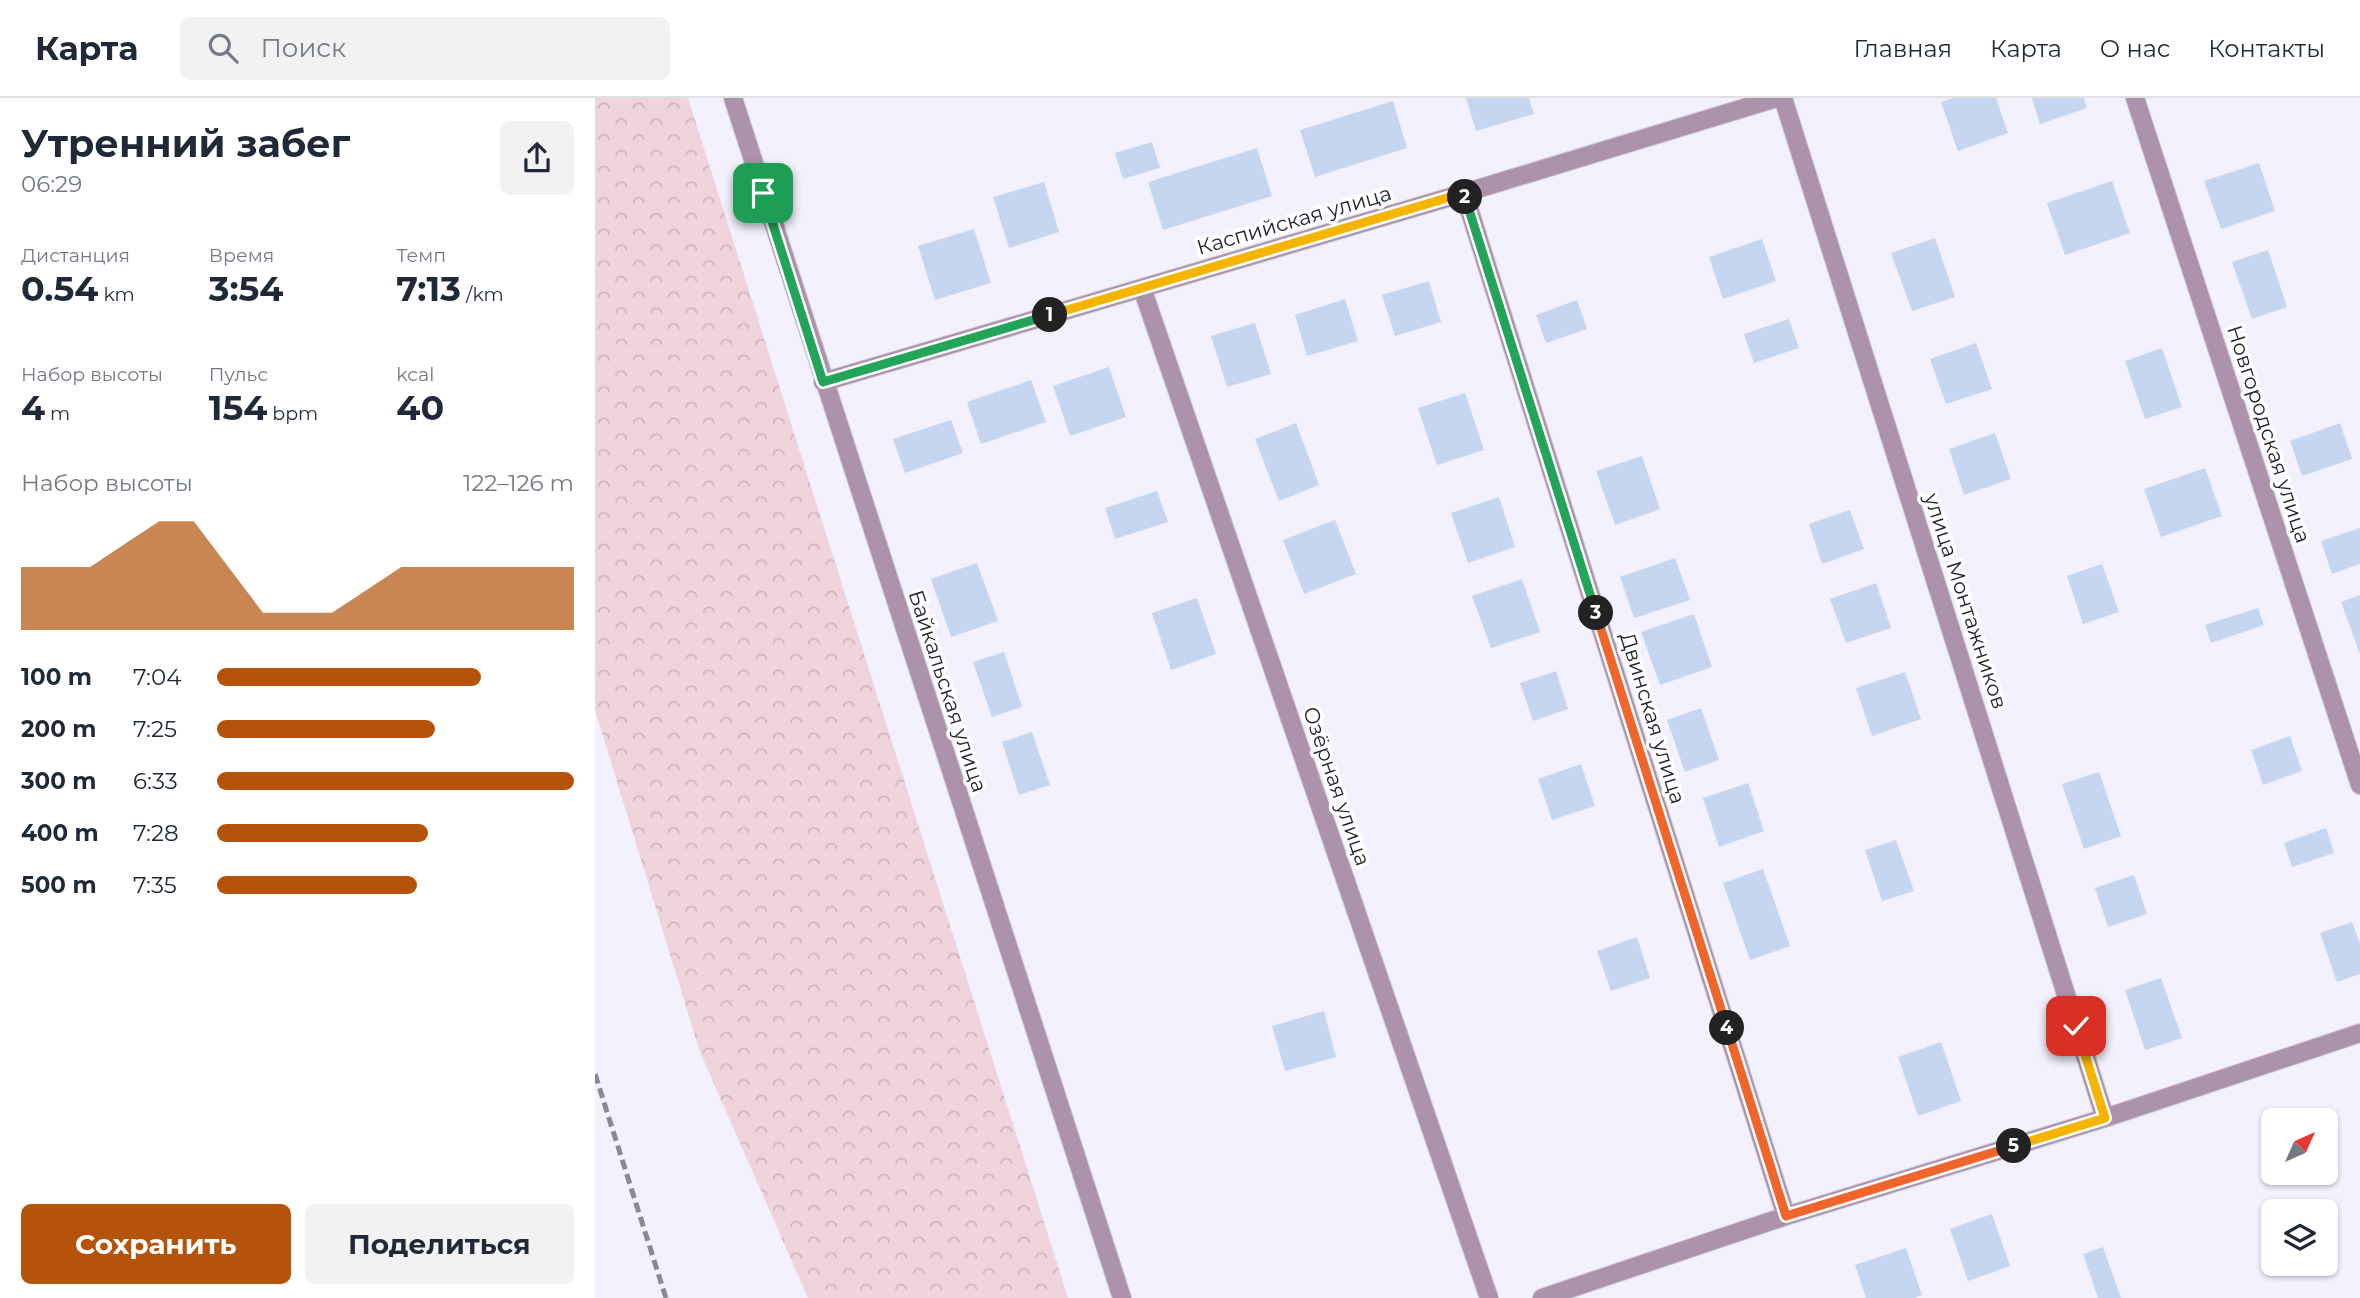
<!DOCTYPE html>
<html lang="ru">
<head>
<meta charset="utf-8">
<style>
	body { margin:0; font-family:Montserrat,sans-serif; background:#f2f2f3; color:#1f2937; height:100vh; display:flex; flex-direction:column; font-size:26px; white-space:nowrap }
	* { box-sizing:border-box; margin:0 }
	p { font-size:23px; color:#747a83 }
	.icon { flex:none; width:38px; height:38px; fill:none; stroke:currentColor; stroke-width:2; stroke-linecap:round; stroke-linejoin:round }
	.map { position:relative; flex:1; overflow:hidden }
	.drawer { display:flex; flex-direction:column; background:#fff; width:595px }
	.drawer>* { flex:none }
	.needle { width:46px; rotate:45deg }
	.tools { position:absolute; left:1666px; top:1010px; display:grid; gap:14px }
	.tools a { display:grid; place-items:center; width:77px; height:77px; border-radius:10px; background:#fff; box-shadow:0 2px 5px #0004; font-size:35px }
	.pin { position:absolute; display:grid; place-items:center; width:60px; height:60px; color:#fff; margin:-30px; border-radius:14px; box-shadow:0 4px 10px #0006 }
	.km { position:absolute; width:35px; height:35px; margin:-18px; border-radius:50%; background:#222; color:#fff; font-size:19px; line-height:35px; text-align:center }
	.round { display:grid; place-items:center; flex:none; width:74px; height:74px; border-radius:10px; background:#f2f2f3 }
	.summary { display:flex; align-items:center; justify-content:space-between; height:119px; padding:0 21px }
	h1 { font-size:38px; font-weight:700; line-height:52px }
	.figures { display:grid; grid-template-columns:repeat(3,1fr); gap:10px; height:119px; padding:7px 21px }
	.figures div { display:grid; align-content:center }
	.figures b { font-size:35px; font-weight:700 }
	.figures small { font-size:19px; font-weight:400 }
	.figures p { font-size:19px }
	.chart { height:196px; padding:14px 21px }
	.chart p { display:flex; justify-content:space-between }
	.chart svg { width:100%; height:126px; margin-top:7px; fill:#b45309; opacity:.7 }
	.action { display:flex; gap:14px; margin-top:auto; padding:14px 21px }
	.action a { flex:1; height:80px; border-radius:10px; background:#b45309; color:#fff; font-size:28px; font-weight:700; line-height:80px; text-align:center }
	.action a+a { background:#f2f2f3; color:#1f2937 }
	ul { padding:0 21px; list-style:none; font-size:23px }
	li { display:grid; grid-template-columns:112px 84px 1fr; align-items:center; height:52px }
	li i { height:18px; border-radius:9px; background:#b45309 }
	header { display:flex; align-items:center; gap:42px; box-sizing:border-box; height:98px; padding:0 35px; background:#fff; border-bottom:2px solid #e0e1e3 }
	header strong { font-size:33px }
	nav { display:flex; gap:38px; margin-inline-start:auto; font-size:24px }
	.search { width:490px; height:63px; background:#f2f2f3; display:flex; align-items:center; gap:18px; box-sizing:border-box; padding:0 24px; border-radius:10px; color:#747a83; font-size:26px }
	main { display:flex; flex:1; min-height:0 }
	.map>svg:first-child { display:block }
	.forest { fill:url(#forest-crowns) }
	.building { fill:#c6d6f0 }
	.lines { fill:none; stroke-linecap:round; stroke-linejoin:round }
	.minor-casing { stroke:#ceccd8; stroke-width:20 }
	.minor { stroke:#ac92aa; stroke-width:18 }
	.rail { stroke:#8a8893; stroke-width:5; stroke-dasharray:10 5; stroke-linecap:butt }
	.split-1-casing { stroke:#fff; stroke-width:14 }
	.split-2-casing { stroke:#fff; stroke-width:14 }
	.split-3-casing { stroke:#fff; stroke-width:14 }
	.split-4-casing { stroke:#fff; stroke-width:14 }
	.split-5-casing { stroke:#fff; stroke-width:14 }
	.split-6-casing { stroke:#fff; stroke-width:14 }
	.split-1 { stroke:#22a559; stroke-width:9 }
	.split-2 { stroke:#f5b400; stroke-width:9 }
	.split-3 { stroke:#22a559; stroke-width:9 }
	.split-4 { stroke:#f0652b; stroke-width:9 }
	.split-5 { stroke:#f0652b; stroke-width:9 }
	.split-6 { stroke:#f5b400; stroke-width:9 }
	.labels { text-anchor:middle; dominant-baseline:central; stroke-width:7; stroke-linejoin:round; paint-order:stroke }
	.street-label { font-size:21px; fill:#25232e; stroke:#fff }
</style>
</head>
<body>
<header>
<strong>Карта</strong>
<div class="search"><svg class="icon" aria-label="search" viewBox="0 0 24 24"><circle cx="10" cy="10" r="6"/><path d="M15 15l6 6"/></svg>Поиск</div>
<nav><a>Главная</a><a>Карта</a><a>О нас</a><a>Контакты</a></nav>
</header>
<main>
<section class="drawer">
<div class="summary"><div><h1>Утренний забег</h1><p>06:29</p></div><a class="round"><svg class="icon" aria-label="share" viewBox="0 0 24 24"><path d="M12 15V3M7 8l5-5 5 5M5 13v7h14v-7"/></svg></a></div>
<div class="figures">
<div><p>Дистанция</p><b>0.54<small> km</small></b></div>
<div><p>Время</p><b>3:54</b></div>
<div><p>Темп</p><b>7:13<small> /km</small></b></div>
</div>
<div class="figures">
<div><p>Набор высоты</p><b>4<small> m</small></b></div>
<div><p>Пульс</p><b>154<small> bpm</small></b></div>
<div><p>kcal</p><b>40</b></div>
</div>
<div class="chart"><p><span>Набор высоты</span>122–126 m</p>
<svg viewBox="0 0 160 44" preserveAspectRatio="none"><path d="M0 44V22L10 22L20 22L30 14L40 6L50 6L60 22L70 38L80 38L90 38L100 30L110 22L120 22L130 22L140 22L150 22L160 22V44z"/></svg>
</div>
<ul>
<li><b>100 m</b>7:04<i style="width:74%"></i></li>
<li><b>200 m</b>7:25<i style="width:61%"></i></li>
<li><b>300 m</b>6:33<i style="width:100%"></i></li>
<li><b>400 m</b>7:28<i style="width:59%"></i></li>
<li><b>500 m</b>7:35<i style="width:56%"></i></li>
</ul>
<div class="action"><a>Сохранить</a><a>Поделиться</a></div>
</section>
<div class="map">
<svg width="1765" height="1200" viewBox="0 0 1765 1200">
	<defs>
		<pattern id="forest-crowns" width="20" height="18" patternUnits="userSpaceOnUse" patternTransform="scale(1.75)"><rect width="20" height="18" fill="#efd4db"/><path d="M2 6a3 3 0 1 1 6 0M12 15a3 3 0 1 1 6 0" fill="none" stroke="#cdb6bc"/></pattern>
	</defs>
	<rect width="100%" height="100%" fill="#f3f1fd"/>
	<path class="forest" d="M0,0H93L473,1200H213L105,954L0,612Z"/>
	<path class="building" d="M871,0H934L939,16L881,33Z
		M1358,0H1401L1413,35L1363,53L1346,4Z
		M1437,0H1489L1492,10L1445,26Z
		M798,3L812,50L720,79L705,32Z
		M557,44L565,70L528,81L520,55Z
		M662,50L677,98L568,132L553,84Z
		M1664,65L1680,113L1626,131L1609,83Z
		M1517,83L1535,135L1470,157L1452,105Z
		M449,84L464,134L414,150L398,99Z
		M379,131L396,185L340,202L323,148Z
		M1340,140L1360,199L1317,213L1296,155Z
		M1167,141L1181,183L1128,201L1114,159Z
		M1673,152L1692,209L1657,221L1637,164Z
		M834,183L846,224L800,238L787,197Z
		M750,201L763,243L712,258L700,217Z
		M982,202L992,231L951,245L941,217Z
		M1194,221L1204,250L1159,265L1149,236Z
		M660,225L676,276L632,289L616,238Z
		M1381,245L1397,291L1351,306L1335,261Z
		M1567,250L1587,309L1550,321L1530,263Z
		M514,269L531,319L475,338L458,288Z
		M436,282L451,324L386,346L372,304Z
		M870,295L889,352L842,367L823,310Z
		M356,322L368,355L310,375L298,341Z
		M701,325L724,387L684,403L660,341Z
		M1745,325L1757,361L1707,378L1695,343Z
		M1400,335L1416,381L1369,397L1354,351Z
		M1047,358L1065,411L1020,427L1001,373Z
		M1610,370L1627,418L1566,439L1549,391Z
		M562,393L573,424L520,441L510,410Z
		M904,399L920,449L873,465L856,415Z
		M1255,412L1269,451L1227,466L1214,426Z
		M740,422L761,476L709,496L688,442Z
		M1765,430V466L1737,476L1726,443Z
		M1080,460L1095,502L1039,520L1025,479Z
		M382,465L403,523L356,539L336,481Z
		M1507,466L1524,514L1488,526L1472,478Z
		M927,481L945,534L896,550L877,498Z
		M1281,485L1296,530L1251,545L1235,501Z
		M1765,497V556L1746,504Z
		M602,500L621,556L576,572L557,515Z
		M1663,510L1669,527L1616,545L1610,527Z
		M1099,516L1117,569L1065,587L1046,534Z
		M409,554L427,609L397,619L378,564Z
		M961,573L973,611L938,623L925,585Z
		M1310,574L1326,621L1277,638L1261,590Z
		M1106,610L1124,662L1090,674L1072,622Z
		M437,634L455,687L424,697L407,644Z
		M1695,638L1707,673L1668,687L1656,652Z
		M986,666L1000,708L957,722L943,681Z
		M1504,674L1526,738L1489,751L1467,686Z
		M1153,685L1169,733L1124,749L1108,700Z
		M1731,730L1739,755L1697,769L1689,745Z
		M1301,742L1319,793L1287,803L1270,752Z
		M1168,771L1195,848L1155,862L1128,785Z
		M1539,777L1552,816L1513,829L1500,790Z
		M1757,824L1765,846V876L1742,884L1725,835Z
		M1042,839L1055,880L1016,893L1002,853Z
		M1566,880L1587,940L1550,952L1530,892Z
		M729,913L741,959L690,973L677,928Z
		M1346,944L1366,1003L1323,1018L1303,959Z
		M1678,1028V1054L1670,1031Z
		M1685,1074H1715L1716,1077L1689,1087Z
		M1397,1116L1415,1168L1373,1183L1355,1131Z
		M1508,1149L1526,1200H1503L1488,1156Z
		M1311,1150L1327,1197L1319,1200H1271L1260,1167Z"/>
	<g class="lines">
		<defs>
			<path id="minor" d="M138,0L527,1200
				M1188,0L1510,1020
				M1540,0L1765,687
				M869,95L1191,1118
				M547,190L894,1200
				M228,284L869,95L1182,0
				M947,1200L1191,1118L1510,1020L1765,935"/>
		</defs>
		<use href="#minor" class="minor-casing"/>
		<use href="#minor" class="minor"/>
		<path class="rail" d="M0,976L71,1200"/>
	</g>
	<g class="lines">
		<defs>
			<path id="split-1" d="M168,95L228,284L455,217"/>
			<path id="split-2" d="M455,217L869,95L870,99"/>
			<path id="split-3" d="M870,99L1001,515"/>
			<path id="split-4" d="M1001,515L1132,930"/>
			<path id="split-5" d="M1132,930L1191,1118L1419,1048"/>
			<path id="split-6" d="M1419,1048L1510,1020L1481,928"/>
		</defs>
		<use href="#split-1" class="split-1-casing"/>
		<use href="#split-2" class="split-2-casing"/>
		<use href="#split-3" class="split-3-casing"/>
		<use href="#split-4" class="split-4-casing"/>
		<use href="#split-5" class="split-5-casing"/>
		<use href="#split-6" class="split-6-casing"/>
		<use href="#split-1" class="split-1"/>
		<use href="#split-2" class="split-2"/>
		<use href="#split-3" class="split-3"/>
		<use href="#split-4" class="split-4"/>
		<use href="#split-5" class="split-5"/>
		<use href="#split-6" class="split-6"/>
	</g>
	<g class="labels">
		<g class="street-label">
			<text transform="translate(699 122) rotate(-16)">Каспийская улица</text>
			<text transform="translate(1674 336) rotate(72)">Новгородская улица</text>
			<text transform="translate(1371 503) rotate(72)">улица Монтажников</text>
			<text transform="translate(353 593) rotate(72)">Байкальская улица</text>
			<text transform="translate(1058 620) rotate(73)">Двинская улица</text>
			<text transform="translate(742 688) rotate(71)">Озёрная улица</text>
		</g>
	</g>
</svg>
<div class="tools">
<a><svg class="needle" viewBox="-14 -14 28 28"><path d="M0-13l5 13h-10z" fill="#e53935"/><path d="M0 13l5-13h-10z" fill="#747a83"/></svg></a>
<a><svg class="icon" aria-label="layers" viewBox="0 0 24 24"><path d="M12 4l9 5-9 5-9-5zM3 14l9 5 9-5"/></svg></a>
</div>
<div class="pin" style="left:168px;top:95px;background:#1e9e55"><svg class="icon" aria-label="arrive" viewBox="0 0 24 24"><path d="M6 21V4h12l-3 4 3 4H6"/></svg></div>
<div class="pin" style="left:1481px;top:928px;background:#d93025"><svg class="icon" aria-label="check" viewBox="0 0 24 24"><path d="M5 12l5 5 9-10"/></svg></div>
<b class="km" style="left:455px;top:217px">1</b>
<b class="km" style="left:870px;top:99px">2</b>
<b class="km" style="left:1001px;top:515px">3</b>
<b class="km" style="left:1132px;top:930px">4</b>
<b class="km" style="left:1419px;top:1048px">5</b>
</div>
</main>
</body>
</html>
